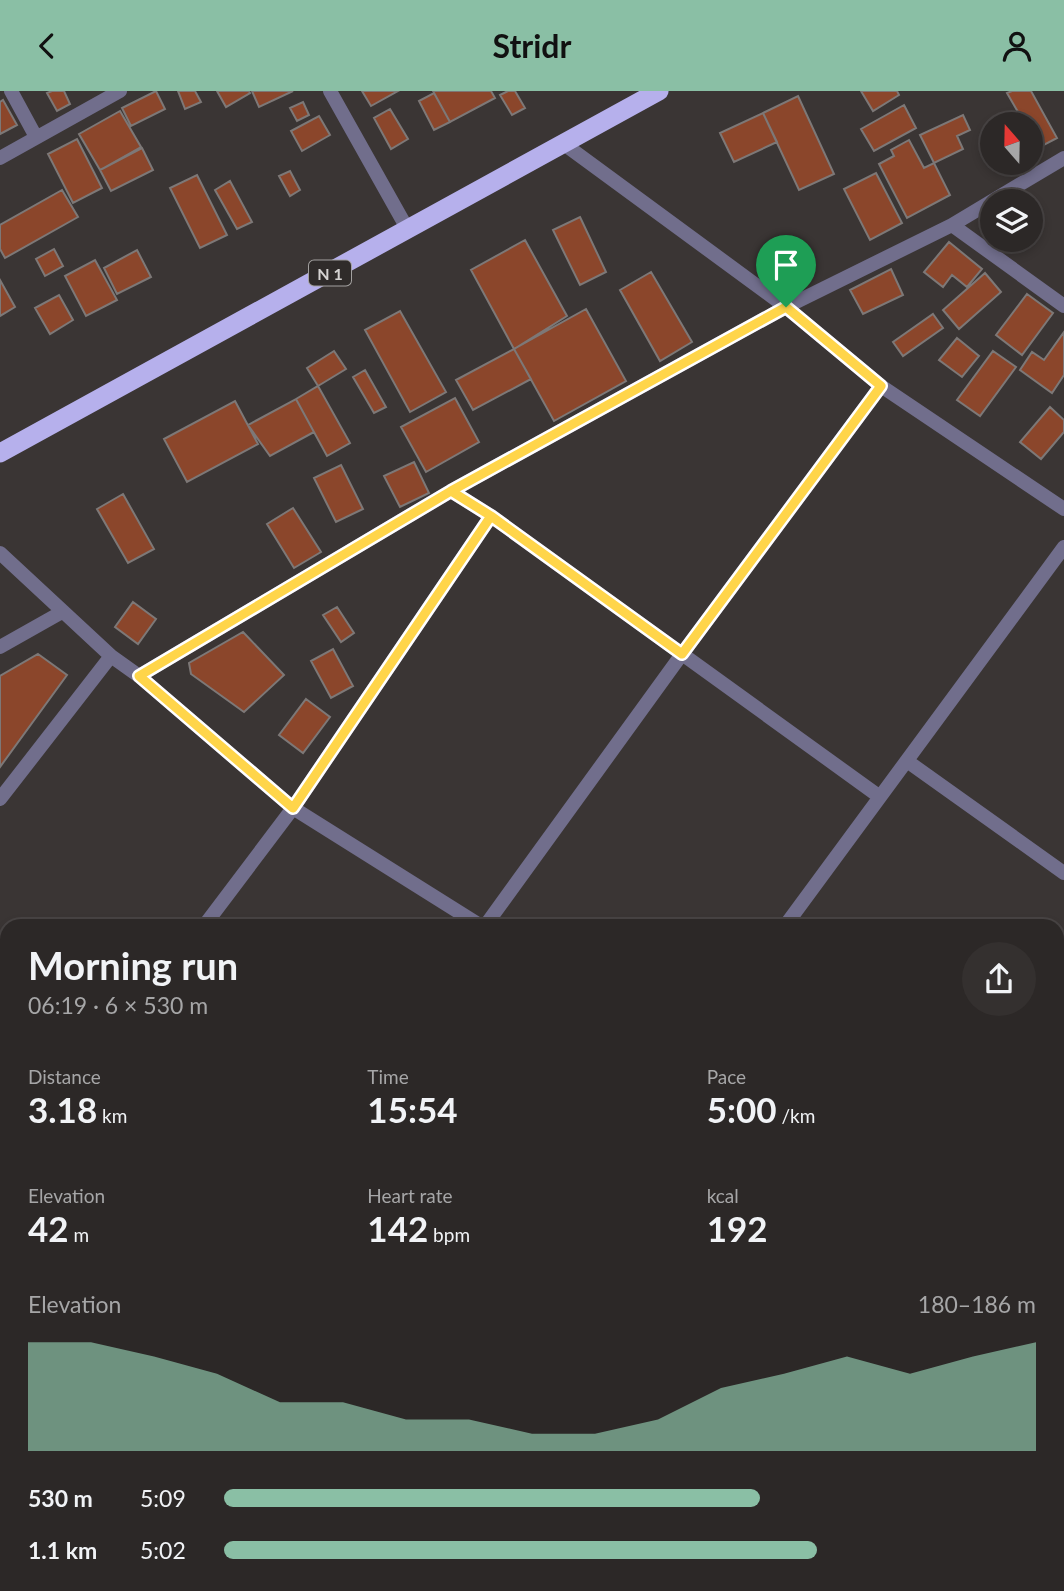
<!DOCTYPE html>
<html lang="en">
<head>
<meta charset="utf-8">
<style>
	body { margin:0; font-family:Lato,sans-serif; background:#34302f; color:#f1f3f6; height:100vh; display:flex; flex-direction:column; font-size:26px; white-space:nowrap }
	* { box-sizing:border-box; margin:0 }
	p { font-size:23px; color:#a6a6a7 }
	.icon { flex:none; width:38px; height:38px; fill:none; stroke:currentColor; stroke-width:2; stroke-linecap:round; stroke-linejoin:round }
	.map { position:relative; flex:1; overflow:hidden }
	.details { position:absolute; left:0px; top:828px; width:1064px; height:674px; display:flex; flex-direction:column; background:#2c2827; border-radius:21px 21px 0 0; box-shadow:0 4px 10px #0003,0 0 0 2px #484444 }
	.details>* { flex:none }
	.needle { width:46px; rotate:340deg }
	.fabs { position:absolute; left:980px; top:21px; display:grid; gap:14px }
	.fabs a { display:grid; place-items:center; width:63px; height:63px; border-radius:50%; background:#2c2827; box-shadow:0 4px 10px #0003,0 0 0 2px #484444; font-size:35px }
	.pin { position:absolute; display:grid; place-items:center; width:60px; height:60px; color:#fff; margin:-72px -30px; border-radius:50% 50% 50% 0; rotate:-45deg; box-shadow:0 0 7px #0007 }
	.pin .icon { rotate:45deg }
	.round { display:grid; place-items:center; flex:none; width:74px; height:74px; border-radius:37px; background:#34302f }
	.summary { display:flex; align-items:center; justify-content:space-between; height:119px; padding:0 28px }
	h1 { font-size:38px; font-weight:700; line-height:52px }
	.figures { display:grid; grid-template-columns:repeat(3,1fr); gap:10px; height:119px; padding:7px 28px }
	.figures div { display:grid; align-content:center }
	.figures b { font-size:35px; font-weight:700 }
	.figures small { font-size:19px; font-weight:400 }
	.figures p { font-size:19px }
	.chart { height:196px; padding:14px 28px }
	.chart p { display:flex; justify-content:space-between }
	.chart svg { width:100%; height:126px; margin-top:7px; fill:#8abfa5; opacity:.7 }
	ul { padding:0 28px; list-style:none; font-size:23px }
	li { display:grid; grid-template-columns:112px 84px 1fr; align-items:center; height:52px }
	li i { height:18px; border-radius:9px; background:#8abfa5 }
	header { display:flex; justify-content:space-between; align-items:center; height:91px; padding:0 28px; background:#8abfa5; color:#111; font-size:32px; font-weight:700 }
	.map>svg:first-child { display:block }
	.building { fill:#8b462b; stroke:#7d7877; stroke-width:2 }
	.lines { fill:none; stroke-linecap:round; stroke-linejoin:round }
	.minor { stroke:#716e8c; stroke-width:14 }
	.secondary { stroke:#918dbc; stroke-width:14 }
	.trunk { stroke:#b6b0ec; stroke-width:19 }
	.route-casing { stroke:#fff; stroke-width:14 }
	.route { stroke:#ffd54a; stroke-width:9 }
	.labels { text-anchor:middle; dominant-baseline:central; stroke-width:5; stroke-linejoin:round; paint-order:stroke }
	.shield { fill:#2f2b2a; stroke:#a3a1a0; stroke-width:2 }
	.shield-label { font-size:16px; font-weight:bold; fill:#d5d3d2 }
</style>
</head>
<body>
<header><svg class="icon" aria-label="back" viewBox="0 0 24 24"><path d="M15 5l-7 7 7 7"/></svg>Stridr<svg class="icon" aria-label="person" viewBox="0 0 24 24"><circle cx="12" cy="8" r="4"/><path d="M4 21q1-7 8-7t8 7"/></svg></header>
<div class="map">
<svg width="1064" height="1500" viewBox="0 0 1064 1500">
	<rect width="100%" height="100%" fill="#3a3534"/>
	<path class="building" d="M52,0H64L70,13L57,20L47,2Z
		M156,0L165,18L131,35L122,17Z
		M178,0H195L201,11L185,18Z
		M217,0H249L250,2L226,16Z
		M252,0H293L259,16Z
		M362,0H398L371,15Z
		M433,0H491L495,7L450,31Z
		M508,0H515L525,17L512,24L500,4Z
		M861,0H897L899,4L873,20Z
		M1012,0H1031L1057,47L1038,57L1031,44V33H1025L1007,2Z
		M434,2L450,31L434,39L419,10Z
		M798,5L834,83L799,99L763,22Z
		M3,9L17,34L0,43V11Z
		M303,11L309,24L297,30L290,17Z
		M904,14L916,37L874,60L861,38Z
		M390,18L408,48L391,58L374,27Z
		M120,20L141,56L100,79L79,43Z
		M763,22L777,51L734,71L720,42Z
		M963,24L970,39L957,45L963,58L934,72L920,44Z
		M319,25L330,44L302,60L291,40Z
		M77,48L102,97L73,112L48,63Z
		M909,49L924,77L934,72L950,104L907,127L879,73L894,65L891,59Z
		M142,57L153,79L111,100L100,79Z
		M290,80L300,99L290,105L279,85Z
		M876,82L902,132L870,149L844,98Z
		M197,84L227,144L200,157L170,97Z
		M230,90L252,131L237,138L215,99Z
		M62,99L78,126L5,167L0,158V134Z
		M580,126L606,181L580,194L553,139Z
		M525,149L567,225L514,258L471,179Z
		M949,151L982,178L967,196L952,184L943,196L924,181Z
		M54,158L63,175L45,185L36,168Z
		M137,159L151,186L117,203L104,177Z
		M95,169L117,209L86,225L65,185Z
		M891,178L903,204L863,223L850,199Z
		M651,181L692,251L660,270L620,199Z
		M985,182L1001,201L959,238L943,219Z
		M0,189L15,216L0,225Z
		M1027,203L1053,222L1022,264L996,244Z
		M59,204L73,229L50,243L35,217Z
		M586,218L626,290L554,330L514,258Z
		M400,220L446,301L410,321L365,239Z
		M933,223L943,237L903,265L893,251Z
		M1064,241V284L1052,302L1020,279L1032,261L1044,269Z
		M957,247L979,265L962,286L939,269Z
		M514,258L531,288L473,319L456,289Z
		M334,260L346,278L318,295L307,277Z
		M993,260L1016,276L980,325L957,309Z
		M365,279L386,316L374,322L353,286Z
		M318,295L350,352L327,365L296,308Z
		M455,307L479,351L426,381L401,336Z
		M296,308L314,341L270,365L248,334Z
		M235,310L258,353L187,391L164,348Z
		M1050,316L1064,329V341L1041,368L1020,351Z
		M414,371L429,402L400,416L384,385Z
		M341,374L363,418L336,431L314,387Z
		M123,403L154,458L128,472L97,418Z
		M293,417L321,461L294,477L267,433Z
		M133,511L156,528L138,553L115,536Z
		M337,516L354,542L341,551L323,524Z
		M243,541L284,584L244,621L191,583L189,572Z
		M333,558L353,595L331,607L311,570Z
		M38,563L67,584L0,676V585Z
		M306,608L330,626L303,662L279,644Z"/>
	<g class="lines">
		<path class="minor" d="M11,0L36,46
			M330,0L408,139
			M564,53L786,216L881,295L1064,418
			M0,67L120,0
			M952,134L1064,215
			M451,400L491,425L880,706
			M0,462L111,565L139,585L293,717L481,835
			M0,556L62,521
			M139,585L451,400L786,216L952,134L1064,67
			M907,670L1064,782
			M0,708L111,565
			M204,835L293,717L491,425
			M485,835L682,563L881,295
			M785,835L1064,456
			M0,1105L7,1096
			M1057,1255L1064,1260
			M0,1259L7,1264
			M1057,1319L1064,1309
			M324,1494L332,1500
			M997,1494L1004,1500
			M3,1500L7,1494
			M296,1500L300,1494
			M921,1500L925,1494"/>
		<path class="secondary" d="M1057,935L1064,926
			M641,1500L645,1494"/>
		<path class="trunk" d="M0,362L659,0"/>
	</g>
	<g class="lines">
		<defs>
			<path id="route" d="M786,216L451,400L491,425L293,717L139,585L451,400L491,425L682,563L881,295L786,216"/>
		</defs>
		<use href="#route" class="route-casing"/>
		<use href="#route" class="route"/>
	</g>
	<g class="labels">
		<rect class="shield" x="309" y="169.5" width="42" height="25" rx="5"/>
		<g class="shield-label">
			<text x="330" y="182">N 1</text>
		</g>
	</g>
</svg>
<div class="fabs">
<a><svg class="needle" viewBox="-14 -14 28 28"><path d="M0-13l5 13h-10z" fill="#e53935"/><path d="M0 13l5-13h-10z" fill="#a6a6a7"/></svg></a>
<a><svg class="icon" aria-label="layers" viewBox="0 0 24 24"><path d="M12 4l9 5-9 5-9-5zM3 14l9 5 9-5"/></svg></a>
</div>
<div class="pin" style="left:786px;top:216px;background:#1e9e55"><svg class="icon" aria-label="arrive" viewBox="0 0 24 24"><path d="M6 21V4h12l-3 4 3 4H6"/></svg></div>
<section class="details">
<div class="summary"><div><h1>Morning run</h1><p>06:19 · 6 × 530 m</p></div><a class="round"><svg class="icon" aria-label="share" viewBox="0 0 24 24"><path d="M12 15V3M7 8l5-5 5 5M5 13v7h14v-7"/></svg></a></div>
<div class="figures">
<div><p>Distance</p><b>3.18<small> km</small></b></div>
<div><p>Time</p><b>15:54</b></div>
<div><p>Pace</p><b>5:00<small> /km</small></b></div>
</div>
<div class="figures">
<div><p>Elevation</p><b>42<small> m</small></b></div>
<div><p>Heart rate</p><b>142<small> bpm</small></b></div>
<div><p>kcal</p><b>192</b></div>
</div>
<div class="chart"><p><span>Elevation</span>180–186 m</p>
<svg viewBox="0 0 160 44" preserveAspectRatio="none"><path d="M0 44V6L10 6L20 11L30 17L40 27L50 27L60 33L70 33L80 38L90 38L100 33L110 22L120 17L130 11L140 17L150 11L160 6V44z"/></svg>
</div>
<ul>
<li><b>530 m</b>5:09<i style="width:66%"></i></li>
<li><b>1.1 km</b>5:02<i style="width:73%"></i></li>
</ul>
</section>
</div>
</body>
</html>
